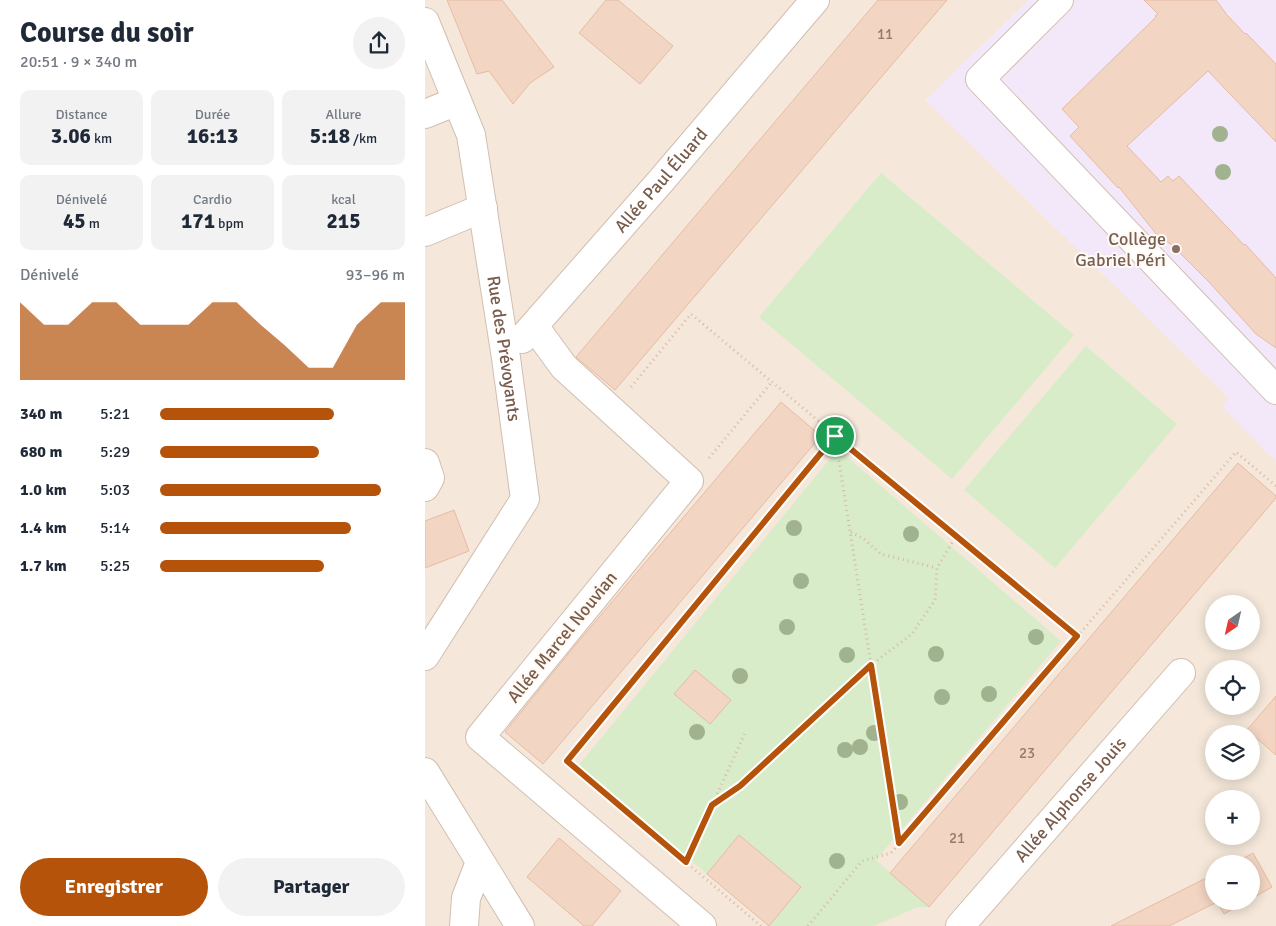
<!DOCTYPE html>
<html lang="fr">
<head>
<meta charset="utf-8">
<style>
	body { margin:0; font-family:Signika,sans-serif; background:#f2f2f3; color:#1f2937; height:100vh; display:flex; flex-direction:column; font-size:19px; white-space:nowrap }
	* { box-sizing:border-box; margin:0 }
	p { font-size:16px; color:#747a83 }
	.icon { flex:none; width:28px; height:28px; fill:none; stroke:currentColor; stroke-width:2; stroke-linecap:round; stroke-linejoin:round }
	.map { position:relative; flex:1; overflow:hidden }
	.drawer { display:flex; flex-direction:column; background:#fff; width:425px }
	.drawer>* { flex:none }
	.needle { width:32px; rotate:214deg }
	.controls { position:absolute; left:780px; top:595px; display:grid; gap:10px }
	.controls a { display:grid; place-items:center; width:55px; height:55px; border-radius:50%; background:#fff; box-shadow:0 2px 12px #0003; font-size:25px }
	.pin { position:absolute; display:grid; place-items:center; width:42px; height:42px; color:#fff; margin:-21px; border:2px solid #fff; border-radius:50%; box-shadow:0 1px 5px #0007 }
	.round { display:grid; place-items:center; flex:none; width:52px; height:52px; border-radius:26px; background:#f2f2f3 }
	.headline { display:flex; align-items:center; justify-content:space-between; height:85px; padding:0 20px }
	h1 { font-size:28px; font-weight:700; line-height:38px }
	.figures { display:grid; grid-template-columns:repeat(3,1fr); gap:8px; height:85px; padding:5px 20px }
	.figures div { display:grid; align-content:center; border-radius:10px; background:#f2f2f3; text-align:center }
	.figures b { font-size:21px; font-weight:700 }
	.figures small { font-size:14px; font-weight:400 }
	.figures p { font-size:14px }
	.chart { height:140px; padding:10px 20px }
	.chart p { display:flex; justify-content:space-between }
	.chart svg { width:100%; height:90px; margin-top:5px; fill:#b45309; opacity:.7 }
	.cta { display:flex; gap:10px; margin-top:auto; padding:10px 20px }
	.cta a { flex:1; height:58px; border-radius:30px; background:#b45309; color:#fff; font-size:20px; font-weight:700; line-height:58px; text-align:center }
	.cta a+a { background:#f2f2f3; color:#1f2937 }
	ul { padding:0 20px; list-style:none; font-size:16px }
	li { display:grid; grid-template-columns:80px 60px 1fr; align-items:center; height:38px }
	li i { height:12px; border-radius:6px; background:#b45309 }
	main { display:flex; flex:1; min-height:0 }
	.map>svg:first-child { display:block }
	.residential { fill:#f5e8da; fill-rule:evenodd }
	.education { fill:#f3e8fa }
	.green { fill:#d8ecc9 }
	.building { fill:#f3d5c3; stroke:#e6bba3 }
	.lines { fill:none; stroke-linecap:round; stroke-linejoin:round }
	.minor-casing { stroke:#d1beb0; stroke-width:30 }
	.path { stroke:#d9b8a5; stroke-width:3; stroke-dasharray:1 4; stroke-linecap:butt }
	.minor { stroke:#fff; stroke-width:28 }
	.tree { fill:#a0b28e }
	.route-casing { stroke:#fff; stroke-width:10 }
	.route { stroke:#b45309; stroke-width:6 }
	.education-dot { fill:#8d6e63; stroke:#fffaf3; stroke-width:2 }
	.labels { text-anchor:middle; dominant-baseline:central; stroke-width:4; stroke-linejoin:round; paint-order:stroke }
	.number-label { font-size:15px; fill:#987a6a }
	.street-label { font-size:18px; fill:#7a5c4d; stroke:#fffaf3 }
	.education-label { font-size:18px; fill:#785e54; stroke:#fffaf3; text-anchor:end }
</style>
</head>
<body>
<main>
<section class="drawer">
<div class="headline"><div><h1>Course du soir</h1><p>20:51 · 9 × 340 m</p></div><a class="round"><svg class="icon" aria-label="share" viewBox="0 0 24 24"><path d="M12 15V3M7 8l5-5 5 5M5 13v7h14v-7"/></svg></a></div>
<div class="figures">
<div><p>Distance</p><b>3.06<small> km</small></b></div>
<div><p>Durée</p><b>16:13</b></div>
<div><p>Allure</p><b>5:18<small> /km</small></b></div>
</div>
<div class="figures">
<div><p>Dénivelé</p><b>45<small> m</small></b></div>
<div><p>Cardio</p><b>171<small> bpm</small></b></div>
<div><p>kcal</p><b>215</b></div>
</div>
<div class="chart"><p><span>Dénivelé</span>93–96 m</p>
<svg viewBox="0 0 160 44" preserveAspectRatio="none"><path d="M0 44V6L10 17L20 17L30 6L40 6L50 17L60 17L70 17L80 6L90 6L100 17L110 27L120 38L130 38L140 17L150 6L160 6V44z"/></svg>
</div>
<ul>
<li><b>340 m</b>5:21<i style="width:71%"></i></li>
<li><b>680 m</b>5:29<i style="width:65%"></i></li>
<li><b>1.0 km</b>5:03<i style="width:90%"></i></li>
<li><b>1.4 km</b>5:14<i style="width:78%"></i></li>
<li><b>1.7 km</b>5:25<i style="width:67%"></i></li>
</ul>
<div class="cta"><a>Enregistrer</a><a>Partager</a></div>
</section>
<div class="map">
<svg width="851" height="926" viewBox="0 0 851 926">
	<rect width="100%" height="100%" fill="#fdf6ec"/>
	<path class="residential" d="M0,0H851V926H0ZM789,604H826V641H789ZM789,669H826V706H789ZM789,734H826V771H789ZM789,799H826V836H789ZM789,864H826V901H789Z"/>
	<path class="education" d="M604,0H851V462L797,406L804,398L500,100Z"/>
	<path class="green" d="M456,173L649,335L527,479L334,317Z
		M661,346L752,424L630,568L539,490Z
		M413,449L636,641L451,860L504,907H493L449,926H344L375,887L314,835L282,874L154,765Z"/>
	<path class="building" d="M22,0H77L129,67L105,83L88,104L64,71L52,74Z
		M181,0H193L248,46L215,84L154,33Z
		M453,0H522L190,390L151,357Z
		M719,0H791L802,15L820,34L821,33L851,64V142L783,71L702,146L736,182L743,176L748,181L754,176L819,245L820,244L851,278V348L831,334L784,282L747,245L732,235L694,187L693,188L645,136L654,127L637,109L731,17L730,16L733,14Z
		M356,402L396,436L118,764L80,732L148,648Z
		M813,463L851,496V498L504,907L465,873Z
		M29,510L44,551L0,568V521Z
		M270,670L306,700L285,724L249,694Z
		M851,696V755L822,730Z
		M314,835L376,887L344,926L282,874Z
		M134,838L196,891L167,926H159L102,877Z
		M828,853L847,887L826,899V864H808Z
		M789,874V901H822L799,914L792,902L744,926H686Z"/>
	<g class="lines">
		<defs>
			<g id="minor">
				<path d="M634,0L555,79L851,390"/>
				<path id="s1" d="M0,22L46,135L81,358L100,499L0,656"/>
				<path d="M0,114L32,101"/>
				<path d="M0,232L58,208"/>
				<path d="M109,326L139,367L264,481L55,737L277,926"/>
				<path id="s2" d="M97,339L235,182L390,0"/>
				<path d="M0,463L5,478L0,487"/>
				<path d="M0,772L95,926"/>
				<path d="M39,926L41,898L55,862"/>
				<path id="s3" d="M535,926L756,673"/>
			</g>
		</defs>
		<use href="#minor" class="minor-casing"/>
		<path class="path" d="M206,387L266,314L651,637
			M410,436L474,843
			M284,458L346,383
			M426,532L439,539L456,554L512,568
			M287,805L315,786L446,665L487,634L510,600L512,568L531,536
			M261,862L321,731
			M336,926L142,761L410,436
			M383,926L437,861L466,853L811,452L851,486"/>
		<use href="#minor" class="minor"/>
	</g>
	<g class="tree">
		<circle cx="795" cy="134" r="8"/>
		<circle cx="798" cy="172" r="8"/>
		<circle cx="369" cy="528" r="8"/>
		<circle cx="486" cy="534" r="8"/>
		<circle cx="376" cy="581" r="8"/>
		<circle cx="362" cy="627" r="8"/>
		<circle cx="611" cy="637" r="8"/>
		<circle cx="511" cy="654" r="8"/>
		<circle cx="422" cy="655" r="8"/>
		<circle cx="315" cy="676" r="8"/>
		<circle cx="564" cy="694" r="8"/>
		<circle cx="517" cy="697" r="8"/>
		<circle cx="272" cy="732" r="8"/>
		<circle cx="449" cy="733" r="8"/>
		<circle cx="435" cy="747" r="8"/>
		<circle cx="420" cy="750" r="8"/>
		<circle cx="475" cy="802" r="8"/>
		<circle cx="412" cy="861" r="8"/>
	</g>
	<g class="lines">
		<defs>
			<path id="route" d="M410,436L652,636L474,843L446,665L315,786L287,805L261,862L142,761Z"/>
		</defs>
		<use href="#route" class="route-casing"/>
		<use href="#route" class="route"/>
	</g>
	<circle class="education-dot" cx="751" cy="249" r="5"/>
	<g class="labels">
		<g class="number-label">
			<text x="460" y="34">11</text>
			<text x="602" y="753">23</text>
			<text x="532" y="838">21</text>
		</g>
		<g class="street-label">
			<text stroke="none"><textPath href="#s2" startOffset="211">Allée Paul Éluard</textPath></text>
			<text stroke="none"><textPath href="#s1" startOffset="338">Rue des Prévoyants</textPath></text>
			<text transform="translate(137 637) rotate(-51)">Allée Marcel Nouvian</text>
			<text stroke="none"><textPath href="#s3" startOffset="168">Allée Alphonse Jouis</textPath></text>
		</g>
		<g class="education-label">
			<text x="741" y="239">Collège<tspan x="741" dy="21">Gabriel Péri</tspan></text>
		</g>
	</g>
</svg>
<div class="controls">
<a><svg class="needle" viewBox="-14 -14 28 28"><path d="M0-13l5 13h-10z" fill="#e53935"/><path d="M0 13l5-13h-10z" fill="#747a83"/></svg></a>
<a><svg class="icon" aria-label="locate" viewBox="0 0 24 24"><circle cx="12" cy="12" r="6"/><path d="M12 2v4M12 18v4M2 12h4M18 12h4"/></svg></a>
<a><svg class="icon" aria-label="layers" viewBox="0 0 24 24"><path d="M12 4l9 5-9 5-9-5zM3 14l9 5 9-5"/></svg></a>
<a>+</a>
<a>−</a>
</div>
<div class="pin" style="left:410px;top:436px;background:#1e9e55"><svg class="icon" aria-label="arrive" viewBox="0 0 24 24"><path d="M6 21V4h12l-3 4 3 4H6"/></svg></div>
</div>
</main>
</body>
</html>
